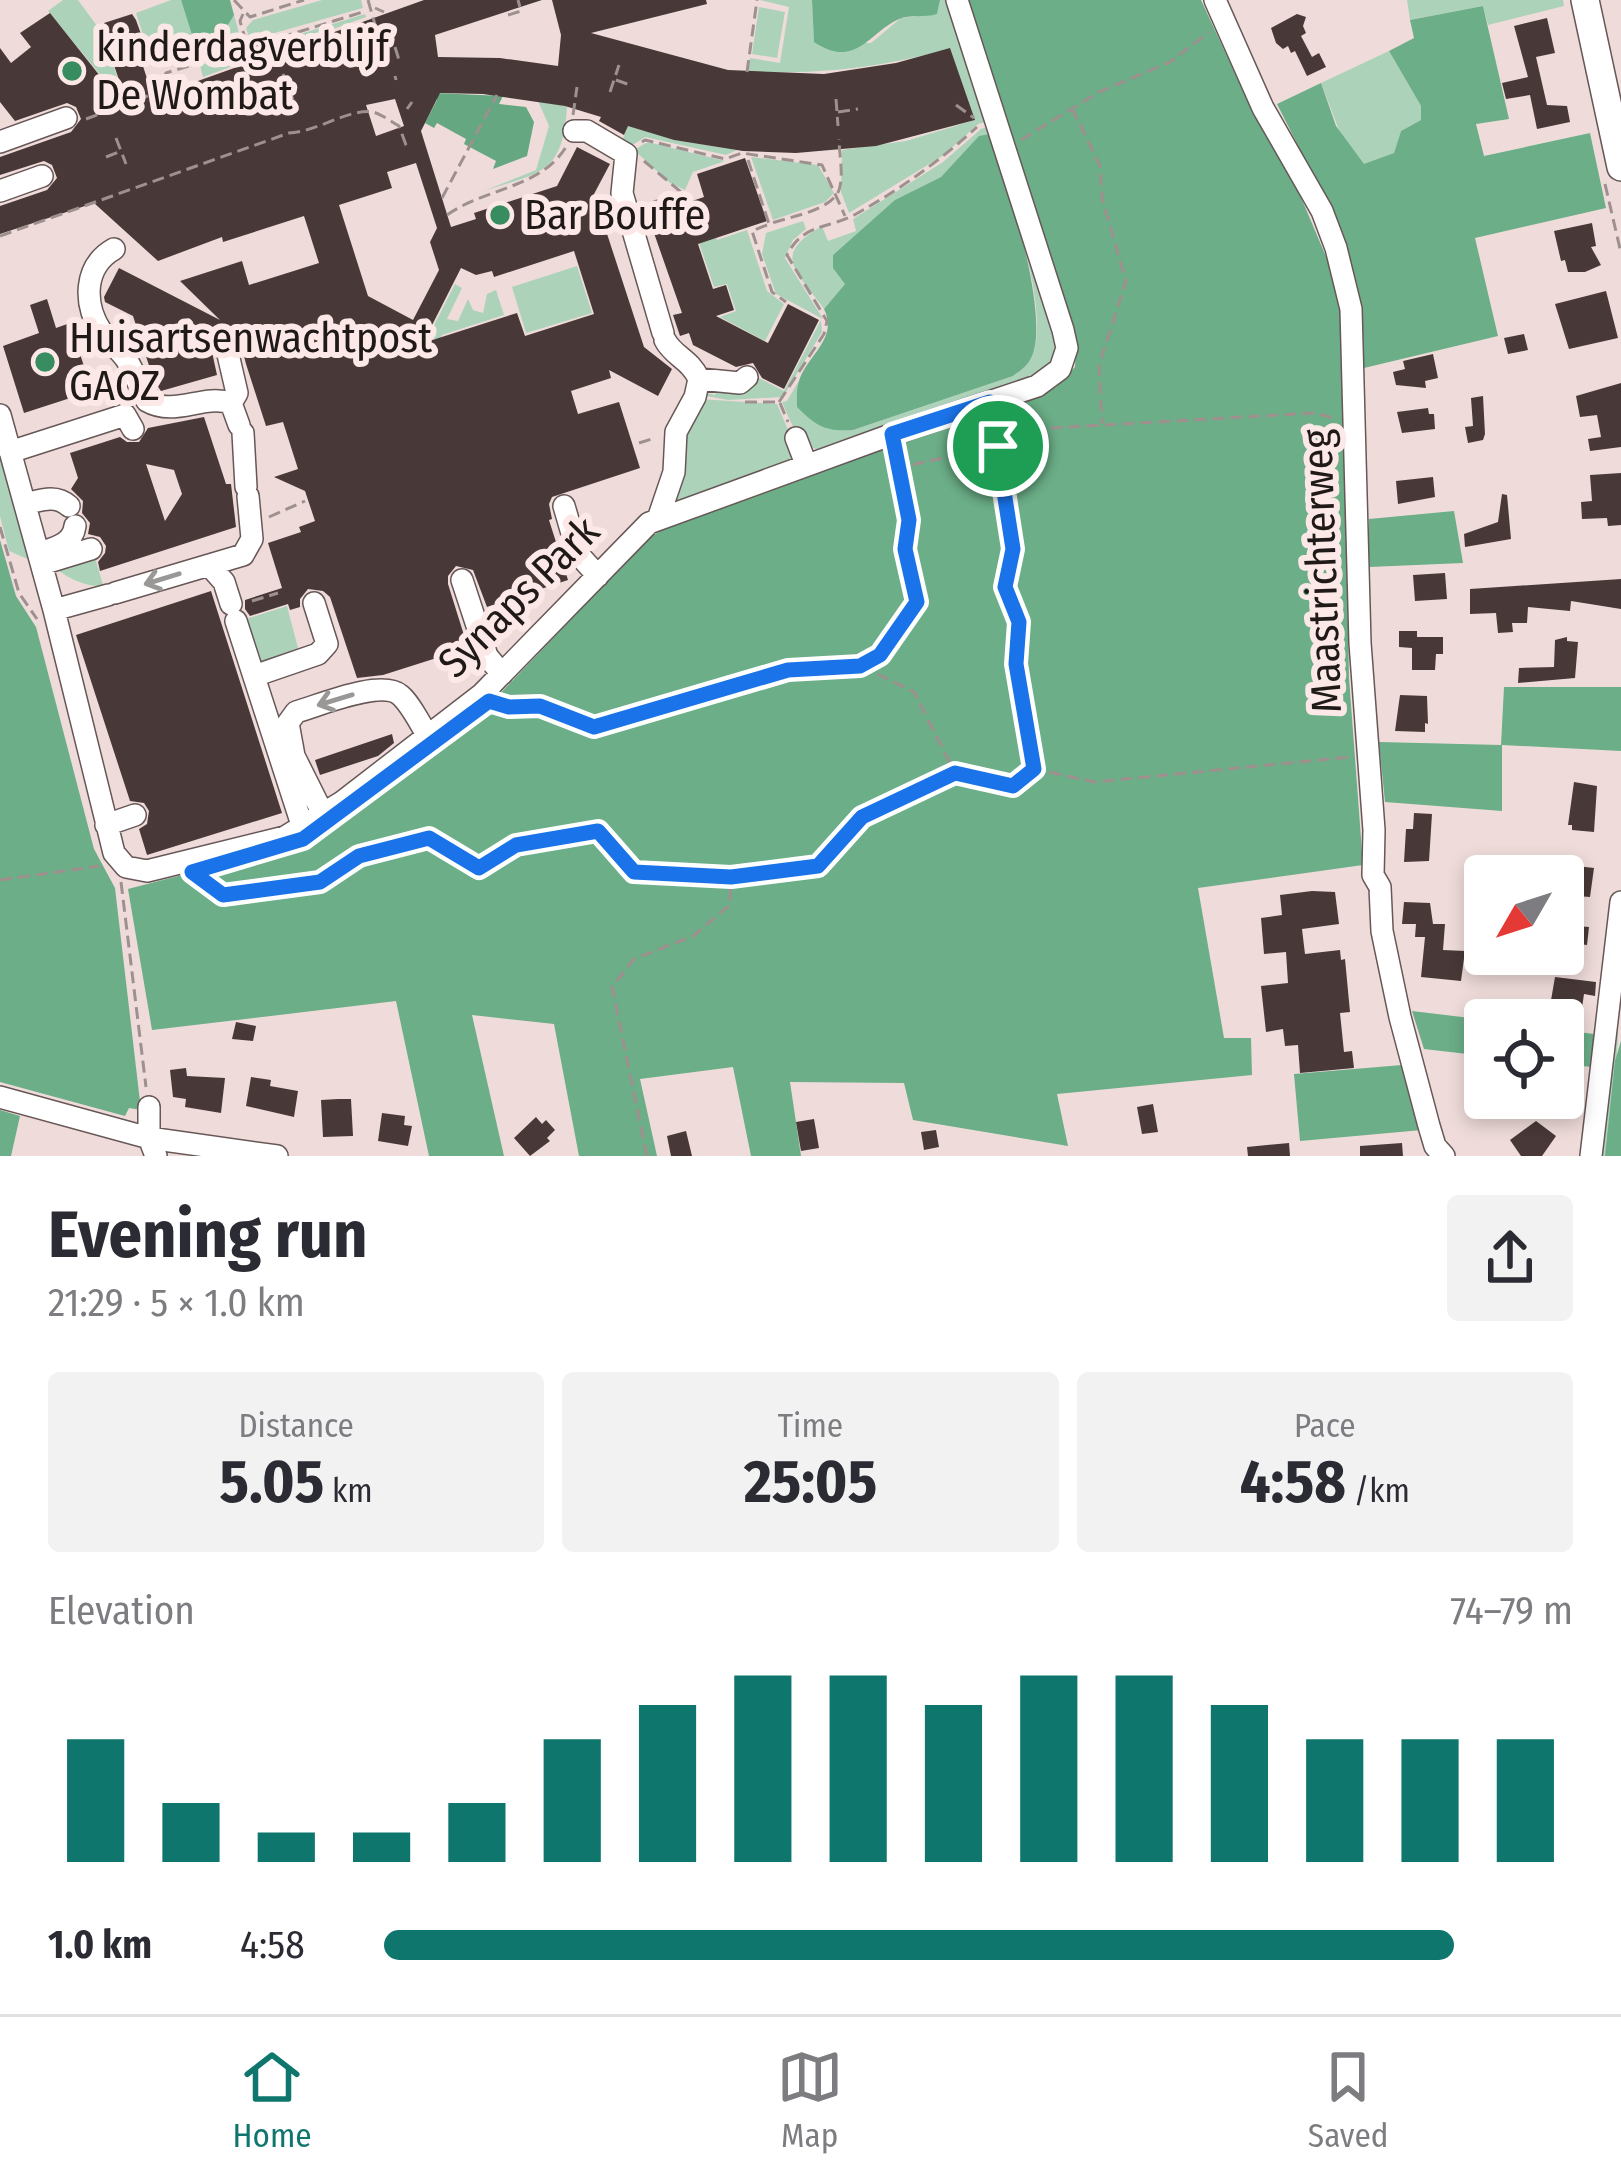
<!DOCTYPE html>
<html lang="en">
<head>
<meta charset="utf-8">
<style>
	body { margin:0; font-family:"Fira Sans Condensed",sans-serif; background:#f2f2f3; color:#2b2b33; height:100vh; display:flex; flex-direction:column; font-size:45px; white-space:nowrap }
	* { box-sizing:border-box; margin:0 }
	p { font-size:39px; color:#7c7c81 }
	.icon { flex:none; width:66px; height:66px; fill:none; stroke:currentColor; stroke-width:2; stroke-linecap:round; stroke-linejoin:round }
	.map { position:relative; height:1156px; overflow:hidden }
	.panel { display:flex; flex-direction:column; background:#fff; flex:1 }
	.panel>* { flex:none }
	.needle { width:78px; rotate:231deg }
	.buttons { position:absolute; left:1464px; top:855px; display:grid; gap:24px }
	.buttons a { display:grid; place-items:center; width:120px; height:120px; border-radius:12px; background:#fff; box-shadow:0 6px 18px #0003; font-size:60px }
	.pin { position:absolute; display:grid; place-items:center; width:102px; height:102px; color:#fff; margin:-51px; border:6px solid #fff; border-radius:50%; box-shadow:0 3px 12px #0007 }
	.round { display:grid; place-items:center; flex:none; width:126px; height:126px; border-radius:12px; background:#f2f2f3 }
	.overview { display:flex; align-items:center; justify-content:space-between; height:204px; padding:0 48px }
	h1 { font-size:66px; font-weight:700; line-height:90px }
	.metrics { display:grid; grid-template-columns:repeat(3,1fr); gap:18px; height:204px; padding:12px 48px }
	.metrics div { display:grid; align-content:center; border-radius:12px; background:#f2f2f3; text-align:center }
	.metrics b { font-size:60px; font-weight:700 }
	.metrics small { font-size:33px; font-weight:400 }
	.metrics p { font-size:33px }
	.chart { height:336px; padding:24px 48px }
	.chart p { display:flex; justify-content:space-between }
	.chart svg { width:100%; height:216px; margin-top:12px; stroke:#0f766e; stroke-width:6 }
	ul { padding:0 48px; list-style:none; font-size:39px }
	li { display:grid; grid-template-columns:192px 144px 1fr; align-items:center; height:90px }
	li i { height:30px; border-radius:15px; background:#0f766e }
	.menu { display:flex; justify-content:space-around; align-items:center; height:168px; border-top:3px solid #e1e1e2; background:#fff; font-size:33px; color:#7c7c81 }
	.menu a { display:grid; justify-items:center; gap:6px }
	.menu .current { color:#0f766e }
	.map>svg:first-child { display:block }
	.green { fill:#acd3ba }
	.forest { fill:#6bae87 }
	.water { fill:#64a780 }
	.building { fill:#483938; fill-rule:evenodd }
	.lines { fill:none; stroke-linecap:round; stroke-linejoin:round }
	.minor-casing { stroke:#675756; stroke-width:24 }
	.major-casing { stroke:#675756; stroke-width:30 }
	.path { stroke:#9e908f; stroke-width:3; stroke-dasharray:12 6; stroke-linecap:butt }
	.minor { stroke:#fff; stroke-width:21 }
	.major { stroke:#fff; stroke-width:27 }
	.oneway { stroke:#9a9897 }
	.route-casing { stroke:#fff; stroke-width:24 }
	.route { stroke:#1a73e8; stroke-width:15 }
	.poi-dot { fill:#378d60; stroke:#fce9e7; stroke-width:4.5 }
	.labels { text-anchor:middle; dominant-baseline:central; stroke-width:12; stroke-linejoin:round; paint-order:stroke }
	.poi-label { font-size:42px; fill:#1f1918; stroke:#fce9e7; text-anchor:start }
	.street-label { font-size:42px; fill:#1f1918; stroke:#fce9e7 }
</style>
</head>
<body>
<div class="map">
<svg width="1621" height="1156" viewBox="0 0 1621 1156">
	<rect width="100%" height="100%" fill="#efdcda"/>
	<path class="green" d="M63,0H78L103,34L118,80L107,83L48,11Z
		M171,0H181L196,44L220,38L234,15L242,43L198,59L193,45L151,59L136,13Z
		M322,0H361L363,8L250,40L246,28L253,20Z
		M760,0H812L814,42L871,43L901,18L937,14L940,0H951L990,121L978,124L944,155L849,213L841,192L842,150L906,141L975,120L950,49C876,68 825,74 748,72L750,58L780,63L789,7Z
		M1407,0H1563L1564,6L1488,25L1483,6L1410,20Z
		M759,7L785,12L777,58L752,54Z
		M365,14L366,17L203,77L200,65Z
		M1389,51L1421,106V120L1401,131L1394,153L1364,165L1342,138L1321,83Z
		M538,101L567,106C563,176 540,172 481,192L536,170L549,126Z
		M614,121L674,140L737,150L726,155L645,137L631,146L622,141L627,128Z
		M992,125L1059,353L1041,377L828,453C799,447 793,427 782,402L787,401L798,382L797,407L853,430L1013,376C1021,370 1028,366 1032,356C1052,312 1007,190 994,142L979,137L941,177L896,200L833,255L845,284L824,309C797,271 770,256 822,226L828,241L856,231L853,219L943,162L981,129Z
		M646,143H652L725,161L693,172L685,190L670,183L634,150Z
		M751,157L818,165L834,193L825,202L773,220Z
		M803,221L806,229L793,240L785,258L823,319L776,294L762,254L766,233Z
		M747,230L767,291L784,304L765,341L720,317L736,311L727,284L714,287L699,243L714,232L717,240Z
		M577,266L592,313L526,333L512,287Z
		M455,284L462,288L447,319L458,321L468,299L473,310L483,313L487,294L496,290L504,315L442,335L439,341L429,335Z
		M821,320L822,332L783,397L728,400L701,395L702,392L715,395L718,387L755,376L784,391Z
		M700,399L777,404L792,439L791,460L781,468L675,505C661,473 685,427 700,399Z
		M0,446L32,561L9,551L0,516Z
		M94,554L103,585C90,589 64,577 55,567Z
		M287,606L298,648L293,654L259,661L243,620Z
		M1617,1020C1621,1037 1610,1121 1608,1147L1605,1156H1599Z"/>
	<path class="forest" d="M181,0H230L234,15L220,38L195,44Z
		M812,0H940L937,14C925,18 910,14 899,19C869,32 856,70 814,42Z
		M968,0H1201L1245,95L1300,195L1330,266L1342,321L1349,678L1363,865L1198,888L1224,1038H1251L1252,1075L1057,1094L1068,1146L913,1120L904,1083L790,1082L801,1156H751L733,1067L640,1079L657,1156H579L554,1024L472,1015L504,1156H429L396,1001L152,1030L128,889L301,844L492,702L650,537L674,523L1027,399L1056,387L1075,367L1076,345Z
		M1483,6L1509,119L1476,124L1484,156L1590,133L1606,208L1475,238L1498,336L1364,368L1358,293L1341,231L1277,104L1321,83L1336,126L1364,164L1394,153L1401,131L1421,120V106L1389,51L1414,38L1410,20Z
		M990,134C1007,177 1050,316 1032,356C1028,366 1021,370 1013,376L853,430C826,432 816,426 797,407C797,398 796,387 800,378C810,353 838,338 824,309L845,284L833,268V255L895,200L941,177L979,136Z
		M1454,511L1463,563L1369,567V519Z
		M0,540L16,596L36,627L94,849L115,888L141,1110L129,1108L125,1116L0,1082Z
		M1504,687H1621V751L1502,745V811L1385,802L1379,742L1501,745Z
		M1412,1011L1487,1020L1485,1056L1424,1049Z
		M1563,1030L1594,1034L1592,1067L1563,1064Z
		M1621,1041V1156H1605L1615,1061Z
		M1402,1065L1422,1130L1300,1141L1294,1074Z
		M0,1110L20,1116L11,1156H0Z"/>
	<path class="water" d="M435,93L503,96L499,104L526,107L534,122L527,156L493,169L496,161L464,144L466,139L437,123L434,128L425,123L437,100Z"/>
	<path class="building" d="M424,0H542L435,35L438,57L500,58L558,66L561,35L552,0H706L707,4L591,33L728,70L824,74L896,63L950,48L975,120L876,146L796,153L743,151L674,140L628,126L624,135L599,121L601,117L565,106L483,94L440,93L421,131L451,227L476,219L474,213L557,186L577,147L610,164L594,194L644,347L672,369L658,396L609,370L611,378L571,391L578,414L619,402L640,468L552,497L549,504L552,519L549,520L568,580L487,607L473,570L456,566L448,576V584L468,648L383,675L357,678L330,597L323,591L308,589L300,599V607L290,610L288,604L250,616L245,609V600L282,588L268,543L301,532L299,527L315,521L305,491L274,477L298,469L283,422L266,426L246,364L244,356L260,351L253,328L215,340L212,352L217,375L161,391L154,381L133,316L105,302L104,297L119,268L220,320L180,281L242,261L249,285L319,263L304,216L223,242L222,237L158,261L94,203L0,234V206L47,190L57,178L52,165L44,161L0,175V157L71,132L81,119L76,107L67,103L15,121L0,102V48L11,63L31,47L20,33L50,13L131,115L105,39L109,37L104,23L132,14L136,20L147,51L146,59L141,60L153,97ZM395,99L404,126L376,136L366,105ZM416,163L437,228L430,242L439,270L413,320L368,296L339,205L392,188L387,172ZM574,251L594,314L525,336L517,313L423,343L461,268L476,275L492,271L494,277Z
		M1297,14L1306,17L1303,26L1306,33L1301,36L1312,57L1319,53L1326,67L1307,76L1295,51L1291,53L1288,46L1283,49L1276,43L1271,28Z
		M1547,18L1555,53L1536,57L1547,105L1567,106L1570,122L1537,129L1530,95L1506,99L1502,83L1528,77L1514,26Z
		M745,158L767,221L698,244L713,289L726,285L734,310L716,316L768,343L788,304L819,320L784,389L762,378L753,363L736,367L693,345L689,333L680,336L673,315L682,313L648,216L704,197L697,174Z
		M1592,223L1596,246L1591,247L1601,265L1585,272H1568L1565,260L1561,261L1554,231Z
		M1606,291L1618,338L1569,349L1555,304Z
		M47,299L56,328L70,323L92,391L24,413L3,346L39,333L30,305Z
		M1524,334L1528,350L1508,354L1504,338Z
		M1433,354L1438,378L1425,381L1426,388L1396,385L1393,372L1405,369L1403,361Z
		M1621,383V447L1590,451L1588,439L1601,437L1597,415L1580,417L1576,396Z
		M1483,396L1485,434L1483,440L1468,443L1465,427L1473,426L1471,398Z
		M1428,408L1429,414H1434L1435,429L1402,433L1397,412Z
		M204,417L226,484H231L236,527L100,571L98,562L105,553L106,546L100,537L88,534L90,523L82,513L83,501L71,489L78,478L70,453L120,437L127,442H139L148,428ZM146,464L174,470L182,494L165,521Z
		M1621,473V525L1608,526L1607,518L1582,519L1581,502L1592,501L1590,475Z
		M1433,477L1435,497L1398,504L1396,481Z
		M1502,494L1507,495L1511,539L1465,547L1464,534L1498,522Z
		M1445,573L1447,599L1415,601L1413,575Z
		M1621,579V609L1571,601L1570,611L1528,607L1527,623H1512L1513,632L1498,633L1496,613L1470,614V589Z
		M211,591L282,813L147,855L139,829L147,824L149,811L144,803L130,801L76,635Z
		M1399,631H1417V637H1443V654H1436L1435,670H1412V648L1399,647Z
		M1567,637V641L1578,642L1575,678L1518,683L1519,668L1554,667L1555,640Z
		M1400,695L1427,696L1428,724L1425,723V732L1395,731Z
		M392,734L394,743L378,756L320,775L315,760Z
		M1574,782L1597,786L1594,832L1572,830V825H1568Z
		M1414,813L1432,814L1429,861L1404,862L1406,829H1413Z
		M1559,864L1594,868L1590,897L1563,895Z
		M1312,891L1335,892L1339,924L1302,929L1305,954L1340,950L1341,960L1345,959L1350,1012L1340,1013L1344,1052L1352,1051L1354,1068L1300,1073L1298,1045L1285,1046L1283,1029L1266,1032L1261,986L1288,983L1286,952L1264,954L1261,918L1282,915L1280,895Z
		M1404,902L1430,903L1433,924H1445L1443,950L1465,951L1461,981L1421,977L1425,937H1415L1416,924H1402Z
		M1563,925L1589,927L1587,945L1563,942Z
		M1555,977L1596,982L1595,996L1584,994L1579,1029L1563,1027V1020H1540L1541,1006H1550Z
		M1486,1005L1510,1007L1509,1020L1485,1018Z
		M236,1022L256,1026L253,1041L232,1039Z
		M186,1068L187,1076L225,1078L221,1113L185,1107L186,1099L173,1097L170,1070Z
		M251,1077L271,1080L270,1086L298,1091L294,1117L246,1106Z
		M338,1099H351L353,1136L323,1137L321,1100Z
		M1153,1104L1158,1132L1142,1134L1137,1107Z
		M382,1113L405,1116L404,1125L412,1126L408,1146L378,1141Z
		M536,1117L542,1124L546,1120L555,1130L547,1138L550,1141L530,1156L514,1138Z
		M814,1119L819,1148L801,1151L796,1122Z
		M1536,1121L1556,1136L1542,1156H1521L1510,1140Z
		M936,1130L939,1147L924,1150L921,1132Z
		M686,1131L692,1156H671L667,1136Z
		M1289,1143L1290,1156H1248L1247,1147Z
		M1402,1143L1403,1156H1360V1146Z"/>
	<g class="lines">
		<defs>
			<path id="minor" d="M1215,0L1263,108L1322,211L1336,248L1351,309L1360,643L1374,830L1373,875L1380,887L1382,931L1400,1017L1429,1126L1435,1146L1444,1156
				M574,131H587L626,154L622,193L663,333
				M0,142L66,118
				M0,191L42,176
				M114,249C84,266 83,303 101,331C108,341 119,349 126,359C135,372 139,388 147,401C175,417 202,394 231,403L239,425
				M227,350L237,393L231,403
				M699,379L740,383L747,377
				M0,415L54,610L114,853L126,867L147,871L285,837L342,802L482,694L649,523L893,434L1037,386L1060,369L1067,348L1063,330L957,0
				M243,433L246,487
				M796,438L806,464
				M10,452L125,415L133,429
				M25,504C41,500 56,494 69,506
				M564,506L578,554L598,576
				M658,519L674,472L676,432L695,397L699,379C690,359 673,356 665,340
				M45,551C59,547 73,542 75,526
				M42,564L91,549
				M209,565L224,582L231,604
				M462,580L487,656L502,674
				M115,593L243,555L252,539L248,496
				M54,610L108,595
				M236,621L303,828
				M254,676L318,654L327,644L314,603
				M323,814L294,756L288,723L296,712C318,706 381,679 400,695C411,704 420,724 428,736
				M106,825L135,815
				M0,1097L149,1138L277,1156
				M149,1107V1138L156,1156
				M1591,1156L1621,902"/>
			<path id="major" d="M1585,0L1621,167"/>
		</defs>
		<use href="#minor" class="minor-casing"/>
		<use href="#major" class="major-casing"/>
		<path class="path" d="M234,0L250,17L304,0
			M368,0L378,35
			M375,8L384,12
			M243,14L240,21L247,45
			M508,15L521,11L518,0
			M395,47L399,60
			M747,72L757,0
			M283,74L293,100
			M395,76L396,80
			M616,80L633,86
			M274,92L287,87
			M610,92L619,65
			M836,99L838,126
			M956,105L974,118
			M1072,108L1100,166L1102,198L1126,281L1099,365L1102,424
			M407,109L412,102
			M838,112L858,109
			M573,115L577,87
			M86,119L153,94L166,73L366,11
			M116,138L126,164
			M1021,140L1099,92L1170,62L1209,32
			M642,142L645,140L725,159L742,153L822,165L845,216
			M106,157L121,151
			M748,160L769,224C788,217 831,211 839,190C844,176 839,153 839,139
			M644,161L681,192L646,205
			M1605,184L1621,253
			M442,198L497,95
			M447,215C485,188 541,188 566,147
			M767,225L752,231L772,292L786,302
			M0,236L289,133C317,132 349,108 373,112C381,114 392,122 399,126L406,145L411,148
			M745,402H778
			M779,402L824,334L827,321L787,255C803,223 829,229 856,214C899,190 941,160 977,127
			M780,403L788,422
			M993,423L1013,549L1005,587L1019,622L1016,664L1034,767
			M639,443L655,438
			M901,479L915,464L998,446L1032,429L1315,413L1337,419
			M269,517L305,501
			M0,527L19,593L37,619
			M252,601L278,593
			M863,665L880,655L917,602L905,549L909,520L896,453
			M496,703L509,707L540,706L594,727L788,670L861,666L914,692L955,773L1013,786L1034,769L1095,782L1350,757
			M197,876L223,895L320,882L360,856L429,838L479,868L516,845L598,831L634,872L729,877
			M0,880L99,866
			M121,882L146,1087
			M647,1156L612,987L634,959L693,936L730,905L731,877L818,866L862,817L954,773"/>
		<use href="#minor" class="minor"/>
		<use href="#major" class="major"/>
	</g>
	<defs><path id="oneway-shaft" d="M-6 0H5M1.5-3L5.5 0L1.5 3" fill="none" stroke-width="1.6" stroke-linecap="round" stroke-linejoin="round" transform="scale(3)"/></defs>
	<g class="oneway">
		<use href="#oneway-shaft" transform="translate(162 579) rotate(163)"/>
		<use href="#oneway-shaft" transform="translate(335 700) rotate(163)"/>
	</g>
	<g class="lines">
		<defs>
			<path id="route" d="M990,402L1013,549L1005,587L1019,622L1016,664L1034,769L1013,786L955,773L862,817L818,866L731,877L634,872L598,831L516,845L479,868L429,838L359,856L320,882L223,895L192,872L303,839L489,701L509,707L540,706L594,727L788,670L860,666L880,655L917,602L905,549L909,520L892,434Z"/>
		</defs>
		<use href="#route" class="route-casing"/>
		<use href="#route" class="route"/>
	</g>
	<g class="poi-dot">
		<circle cx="72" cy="71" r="12"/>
		<circle cx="500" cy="215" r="12"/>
		<circle cx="45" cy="362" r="12"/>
	</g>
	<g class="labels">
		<g class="poi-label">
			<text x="96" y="47">kinderdagverblijf<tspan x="96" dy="48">De Wombat</tspan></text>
			<text x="524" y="215">Bar Bouffe</text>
			<text x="69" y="338">Huisartsenwachtpost<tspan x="69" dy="48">GAOZ</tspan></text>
		</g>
		<g class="street-label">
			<text transform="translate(1322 571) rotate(-92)">Maastrichterweg</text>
			<text transform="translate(519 597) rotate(-45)">Synaps Park</text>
		</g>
	</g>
</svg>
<div class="buttons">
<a><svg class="needle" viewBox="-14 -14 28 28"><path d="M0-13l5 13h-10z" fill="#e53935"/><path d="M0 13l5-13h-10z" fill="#7c7c81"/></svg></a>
<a><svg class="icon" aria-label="locate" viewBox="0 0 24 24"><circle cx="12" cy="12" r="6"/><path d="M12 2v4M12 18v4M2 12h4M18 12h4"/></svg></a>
</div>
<div class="pin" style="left:998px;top:446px;background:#1e9e55"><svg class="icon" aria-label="arrive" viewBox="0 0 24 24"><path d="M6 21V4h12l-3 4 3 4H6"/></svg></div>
</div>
<section class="panel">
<div class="overview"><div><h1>Evening run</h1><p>21:29 · 5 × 1.0 km</p></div><a class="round"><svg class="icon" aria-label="share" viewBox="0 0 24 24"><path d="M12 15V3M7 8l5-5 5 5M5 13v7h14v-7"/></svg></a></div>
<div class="metrics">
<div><p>Distance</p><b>5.05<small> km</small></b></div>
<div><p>Time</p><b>25:05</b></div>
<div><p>Pace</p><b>4:58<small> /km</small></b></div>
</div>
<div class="chart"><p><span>Elevation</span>74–79 m</p>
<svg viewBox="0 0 160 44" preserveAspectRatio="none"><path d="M5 44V19M15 44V32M25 44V38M35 44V38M45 44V32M55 44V19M65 44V12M75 44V6M85 44V6M95 44V12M105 44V6M115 44V6M125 44V12M135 44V19M145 44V19M155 44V19"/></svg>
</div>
<ul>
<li><b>1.0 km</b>4:58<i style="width:90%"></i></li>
</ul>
</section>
<nav class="menu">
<a class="current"><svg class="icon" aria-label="home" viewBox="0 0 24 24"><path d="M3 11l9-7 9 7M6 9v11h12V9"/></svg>Home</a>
<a><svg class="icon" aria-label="map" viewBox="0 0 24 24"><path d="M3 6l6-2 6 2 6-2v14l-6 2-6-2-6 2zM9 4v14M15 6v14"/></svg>Map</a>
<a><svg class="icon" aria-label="saved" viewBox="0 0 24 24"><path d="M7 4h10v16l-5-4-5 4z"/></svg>Saved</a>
</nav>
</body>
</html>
